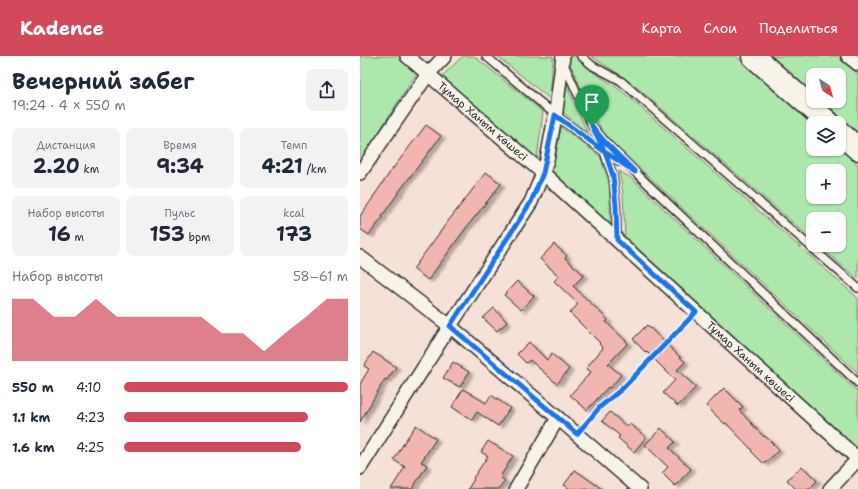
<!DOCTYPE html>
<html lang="ru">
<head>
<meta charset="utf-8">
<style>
	body { margin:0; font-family:"Shantell Sans",sans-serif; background:#f2f2f3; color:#1f2937; height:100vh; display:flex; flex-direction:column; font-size:15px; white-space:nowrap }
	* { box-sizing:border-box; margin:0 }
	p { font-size:13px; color:#747a83 }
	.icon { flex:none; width:22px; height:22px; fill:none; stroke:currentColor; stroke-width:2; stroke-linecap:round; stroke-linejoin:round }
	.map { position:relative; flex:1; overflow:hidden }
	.panel { display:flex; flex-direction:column; background:#fff; width:360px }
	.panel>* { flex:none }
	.needle { width:26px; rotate:143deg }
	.fabs { position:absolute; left:446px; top:12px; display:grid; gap:8px }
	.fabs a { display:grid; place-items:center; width:40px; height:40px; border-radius:8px; background:#fff; box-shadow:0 1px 3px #0004; font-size:20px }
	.pin { position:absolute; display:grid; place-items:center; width:34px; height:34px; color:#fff; margin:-41px -17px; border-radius:50% 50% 50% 0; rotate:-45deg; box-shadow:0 0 4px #0007 }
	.pin .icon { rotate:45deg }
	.round { display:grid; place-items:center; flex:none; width:42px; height:42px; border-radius:8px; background:#f2f2f3 }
	.overview { display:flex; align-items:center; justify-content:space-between; height:68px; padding:0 12px }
	h1 { font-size:22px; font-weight:700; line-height:30px }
	.metrics { display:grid; grid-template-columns:repeat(3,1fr); gap:6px; height:68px; padding:4px 12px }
	.metrics div { display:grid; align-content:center; border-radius:8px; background:#f2f2f3; text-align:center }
	.metrics b { font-size:20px; font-weight:700 }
	.metrics small { font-size:11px; font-weight:400 }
	.metrics p { font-size:11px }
	.chart { height:112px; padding:8px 12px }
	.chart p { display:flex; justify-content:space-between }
	.chart svg { width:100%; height:72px; margin-top:4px; fill:#d1495b; opacity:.7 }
	ul { padding:0 12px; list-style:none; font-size:13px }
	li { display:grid; grid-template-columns:64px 48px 1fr; align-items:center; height:30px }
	li i { height:10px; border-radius:5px; background:#d1495b }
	header { display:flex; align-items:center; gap:24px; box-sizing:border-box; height:56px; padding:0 20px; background:#d1495b; color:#fff }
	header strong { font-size:19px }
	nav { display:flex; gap:22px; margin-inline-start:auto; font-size:14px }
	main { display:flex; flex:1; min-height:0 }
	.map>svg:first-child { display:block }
	.green { fill:#ade7ac; stroke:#6c896c; fill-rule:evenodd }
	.building { fill:#f1b6af; stroke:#2b2b2b; filter:url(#shadow) }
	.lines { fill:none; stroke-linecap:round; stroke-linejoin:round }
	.lane-casing { stroke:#2b2b2b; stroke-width:10 }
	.street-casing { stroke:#2b2b2b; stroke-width:16 }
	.highway-casing { stroke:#2b2b2b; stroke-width:25 }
	.path { stroke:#2b2b2b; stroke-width:2; stroke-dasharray:3 3; stroke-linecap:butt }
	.lane { stroke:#f7f3e8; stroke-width:7 }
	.street { stroke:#f7f3e8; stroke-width:13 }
	.highway { stroke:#f7f3e8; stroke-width:22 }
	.route-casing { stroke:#fff; stroke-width:8 }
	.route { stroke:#1a73e8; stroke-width:5 }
	.labels { text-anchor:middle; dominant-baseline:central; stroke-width:3; stroke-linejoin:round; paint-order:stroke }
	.street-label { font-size:11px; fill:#2b2b2b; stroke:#f7f3e8 }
</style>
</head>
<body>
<header>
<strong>Kadence</strong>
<nav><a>Карта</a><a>Слои</a><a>Поделиться</a></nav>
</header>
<main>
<section class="panel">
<div class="overview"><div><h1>Вечерний забег</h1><p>19:24 · 4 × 550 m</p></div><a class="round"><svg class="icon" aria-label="share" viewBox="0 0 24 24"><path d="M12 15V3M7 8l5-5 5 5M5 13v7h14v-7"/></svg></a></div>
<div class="metrics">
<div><p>Дистанция</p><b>2.20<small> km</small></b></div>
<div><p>Время</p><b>9:34</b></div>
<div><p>Темп</p><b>4:21<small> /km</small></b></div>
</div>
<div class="metrics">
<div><p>Набор высоты</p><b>16<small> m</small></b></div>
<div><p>Пульс</p><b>153<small> bpm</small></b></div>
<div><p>kcal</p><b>173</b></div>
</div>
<div class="chart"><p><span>Набор высоты</span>58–61 m</p>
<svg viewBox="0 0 160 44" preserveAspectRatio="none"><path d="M0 44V6L10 6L20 17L30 17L40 6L50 17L60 17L70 17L80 17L90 17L100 27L110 27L120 38L130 27L140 17L150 6L160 6V44z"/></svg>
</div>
<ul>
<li><b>550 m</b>4:10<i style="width:100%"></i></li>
<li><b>1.1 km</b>4:23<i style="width:82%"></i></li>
<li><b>1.6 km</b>4:25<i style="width:79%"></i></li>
</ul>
</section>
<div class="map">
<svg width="498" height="433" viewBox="0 0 498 433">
	<defs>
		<filter id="shadow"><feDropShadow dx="4.5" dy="2.5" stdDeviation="1" flood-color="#0004"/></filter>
	</defs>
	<rect width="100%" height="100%" fill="#f5e1d7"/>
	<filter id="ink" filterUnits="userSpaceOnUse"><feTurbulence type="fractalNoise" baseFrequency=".025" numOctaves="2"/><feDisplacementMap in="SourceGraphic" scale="8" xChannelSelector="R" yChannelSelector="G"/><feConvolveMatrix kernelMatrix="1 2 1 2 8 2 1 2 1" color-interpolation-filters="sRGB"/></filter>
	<g filter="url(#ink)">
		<path class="green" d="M0,0H47L60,12L0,105Z
			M103,0H114L183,56L177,102L81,21Z
			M137,0H193L190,43Z
			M209,0H215C226,12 239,20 253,29C259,33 264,37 270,42L498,242V317L254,88L242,74L230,53L209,5Z
			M231,0H376L453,69V93H479V92L498,109V223L458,189H479V163H453V184L280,34L262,20ZM453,115H479V141H453Z
			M408,0H478L498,18V80L458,45H479V19H453V40Z
			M206,28L228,78L203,56Z
			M201,71L240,100L249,126L251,170L192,117Z
			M259,115L271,122L285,135L498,336V393L265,181L263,137Z"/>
		<path class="building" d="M66,69L81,80L41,133L22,160L23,161L9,179L0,173V160L13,142V141L31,115Z
			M126,116L141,128L106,172L68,224L53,213L86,168Z
			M194,188L207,200L205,202L224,219L213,230L248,264L246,266L268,287L248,308L261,319L250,332L248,331L227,354L210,339L231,316L226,312L243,292L239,288L240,287L210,257L218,248L194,225L199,220L180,203Z
			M157,225L174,240L161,254L144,239Z
			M134,252L147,266L137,275L123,262Z
			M287,269L325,306L317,314L336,331L318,350L303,337L315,324L286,295L285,296L273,283Z
			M169,286L187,304L192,298L209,313L197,328L170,304L166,307L157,298Z
			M13,296L36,311L27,324L25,323L0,366V328L9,313L4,310Z
			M93,306L109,316L100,331L83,322Z
			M364,332L383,351L379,354L404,381L405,380L419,394L404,408L391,395L392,394L366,367L365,368L346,350Z
			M103,333L126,347L131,339L150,352L138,370L117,356L112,364L92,351Z
			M250,356L267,371L270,368L286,381L274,396L258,382L260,380L242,365Z
			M56,369L76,383L61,406L67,409L52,433H31L45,411L34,404L45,385Z
			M301,372L315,386L309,392L331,413L315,430L302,417L308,411L285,389Z
			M128,385L153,400L140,421L145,425L139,433H108L114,423L113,422L128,400L121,396Z
			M442,410L457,425L449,433H436L427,424Z
			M215,414L242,433H210L204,429Z"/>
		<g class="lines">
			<defs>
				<path id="lane" d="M126,0C169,37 212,75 260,106
					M221,0L233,10L261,25L498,232
					M204,8L232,70L245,86L275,116L498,327
					M244,95L253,120L256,149L257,183"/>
				<g id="street">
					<path id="s1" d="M47,0L183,117L498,403"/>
					<path d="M488,0L498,8"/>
					<path d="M0,117L68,18L85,0"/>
					<path d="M0,201L90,270L198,362L280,433"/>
					<path d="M0,412L90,270L171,146L183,117L187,104L196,55L203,0"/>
					<path d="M156,433L198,362"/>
					<path d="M470,433L498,403"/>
				</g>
				<path id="highway" d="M393,0L469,67
					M479,76L498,93"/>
			</defs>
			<use href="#lane" class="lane-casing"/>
			<use href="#street" class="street-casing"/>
			<use href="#highway" class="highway-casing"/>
			<path class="path" d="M225,369L240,351L263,332L328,264"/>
			<use href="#lane" class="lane"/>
			<use href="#street" class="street"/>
			<use href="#highway" class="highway"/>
		</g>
	</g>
	<g class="lines" filter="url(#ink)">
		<defs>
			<path id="route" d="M232,70L245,96L195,59L183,117L171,146L90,270L217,378L240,351L263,332L336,256L257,184L256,149L253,120L245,96L275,116L245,86L232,70"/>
		</defs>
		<use href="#route" class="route-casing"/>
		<use href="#route" class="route"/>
	</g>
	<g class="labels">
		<g class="street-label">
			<text stroke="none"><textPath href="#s1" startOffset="100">Тұмар Ханым көшесі</textPath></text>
			<text stroke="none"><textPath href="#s1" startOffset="460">Тұмар Ханым көшесі</textPath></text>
		</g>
	</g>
</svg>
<div class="fabs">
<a><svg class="needle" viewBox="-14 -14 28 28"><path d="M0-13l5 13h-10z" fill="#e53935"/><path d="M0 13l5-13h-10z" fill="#747a83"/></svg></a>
<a><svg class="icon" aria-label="layers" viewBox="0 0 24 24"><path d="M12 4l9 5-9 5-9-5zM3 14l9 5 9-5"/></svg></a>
<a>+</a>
<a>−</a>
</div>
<div class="pin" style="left:232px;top:70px;background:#1e9e55"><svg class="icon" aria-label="arrive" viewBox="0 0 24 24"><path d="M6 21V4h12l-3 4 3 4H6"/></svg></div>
</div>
</main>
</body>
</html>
